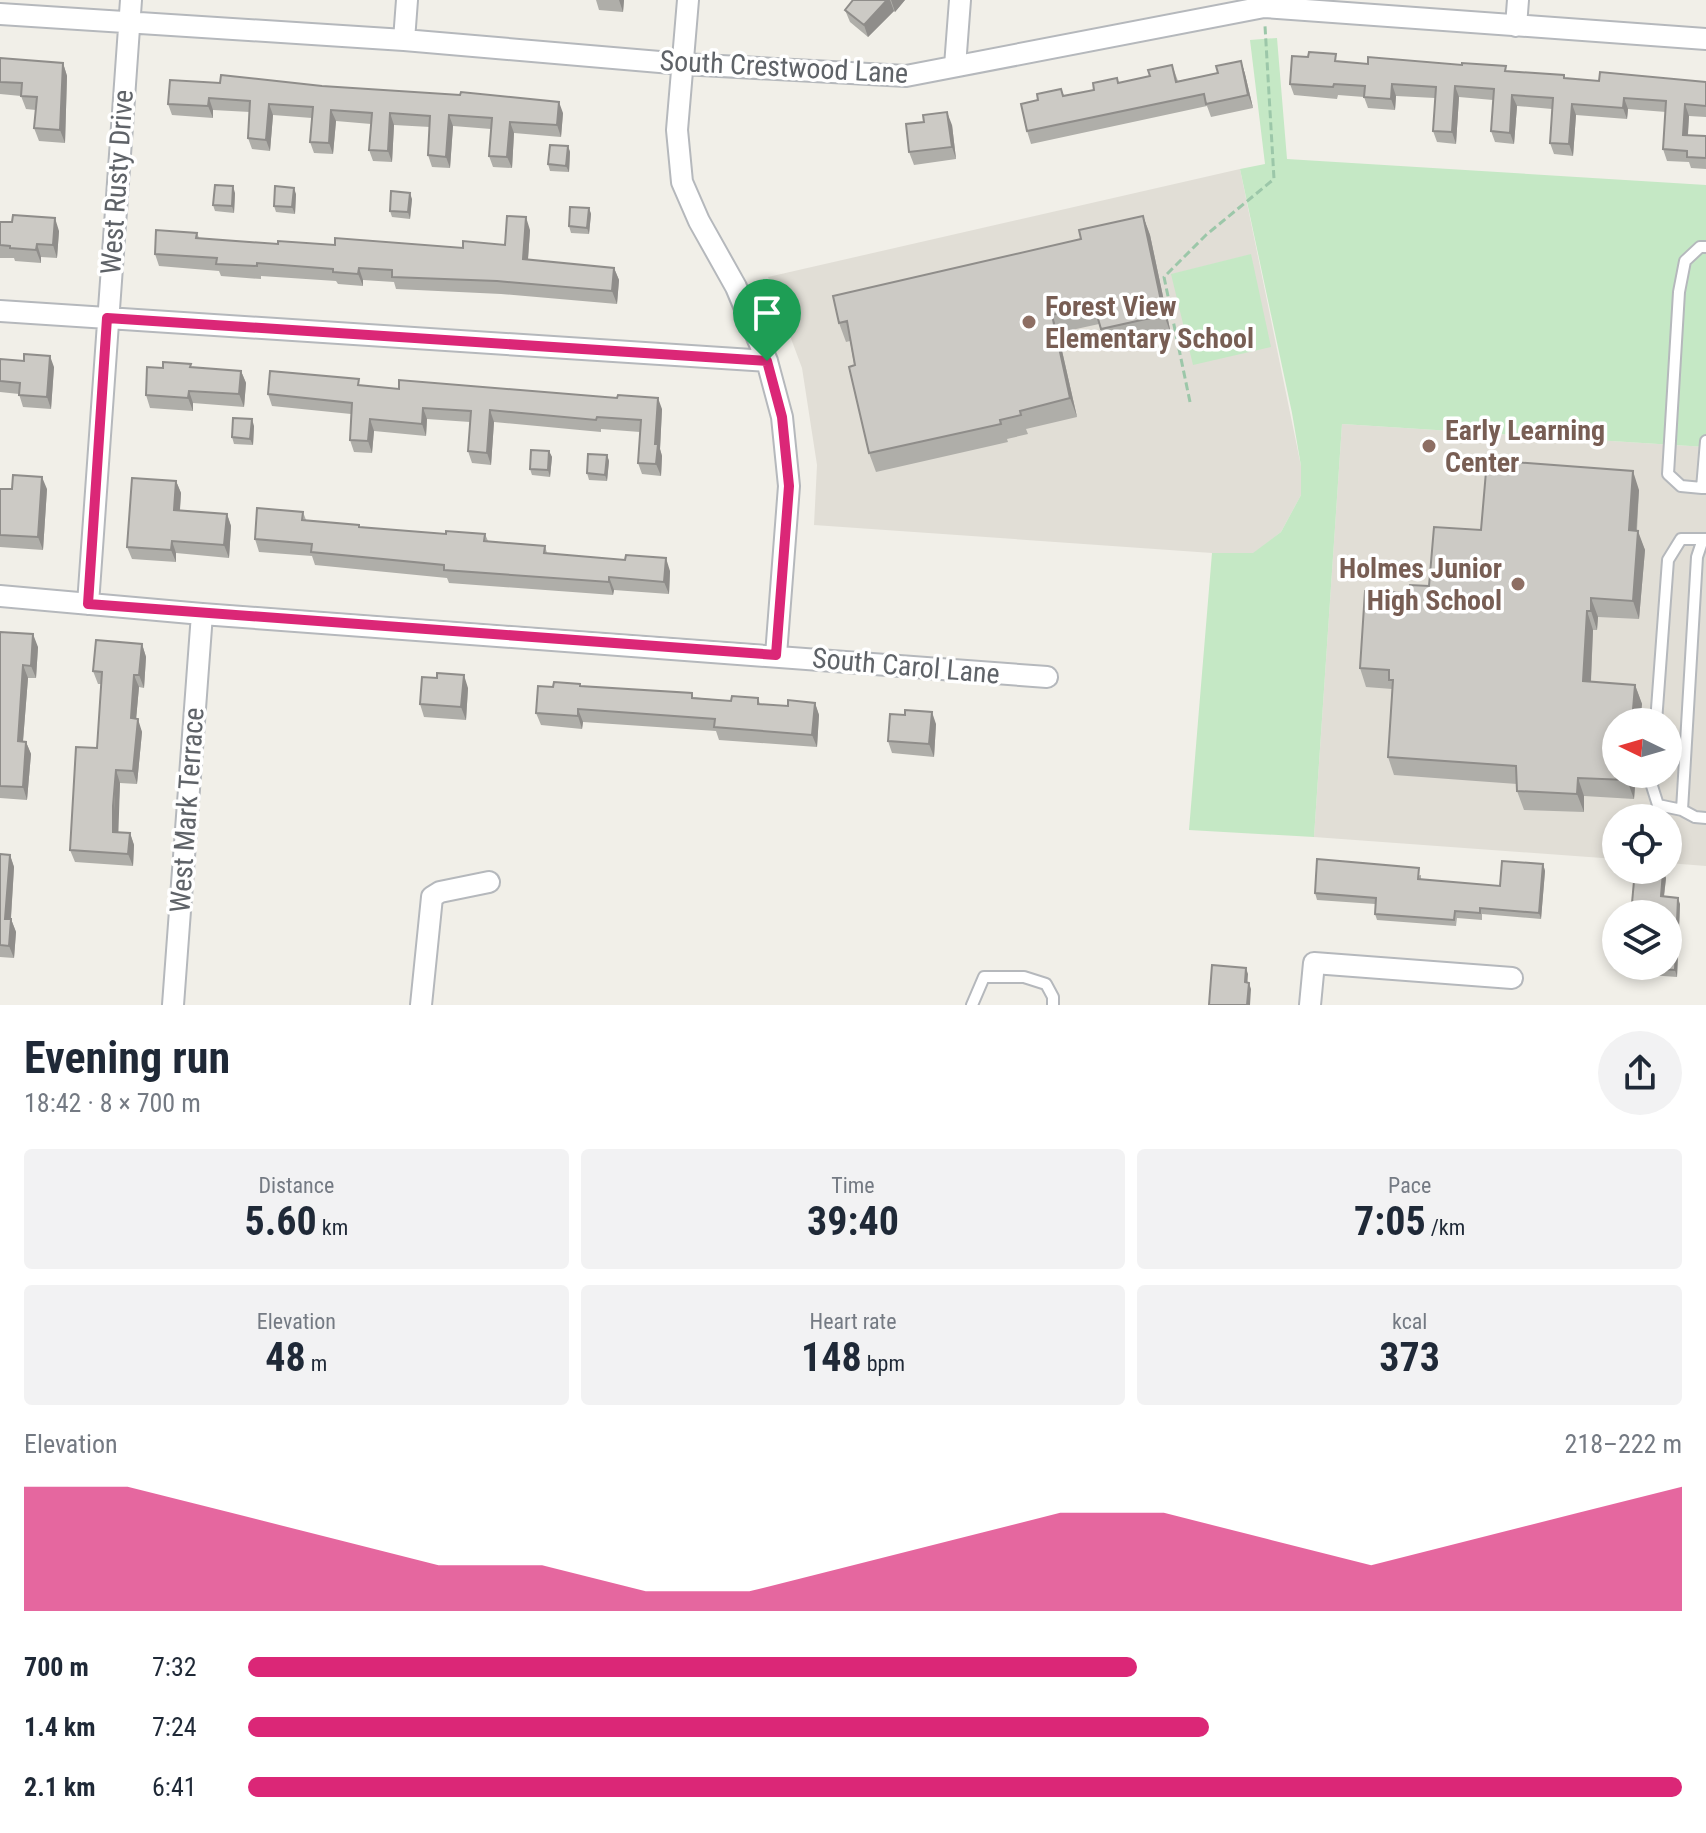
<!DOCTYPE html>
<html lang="en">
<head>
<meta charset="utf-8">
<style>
	body { margin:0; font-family:"Roboto Condensed",sans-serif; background:#f2f2f3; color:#1f2937; height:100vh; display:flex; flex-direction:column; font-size:30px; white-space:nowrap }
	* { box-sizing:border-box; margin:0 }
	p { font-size:26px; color:#747a83 }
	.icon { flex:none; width:44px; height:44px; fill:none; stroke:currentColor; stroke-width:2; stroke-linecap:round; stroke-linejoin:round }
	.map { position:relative; height:1005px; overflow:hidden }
	.panel { display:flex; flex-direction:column; background:#fff; flex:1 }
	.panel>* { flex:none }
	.needle { width:52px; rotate:275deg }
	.fabs { position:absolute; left:1602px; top:708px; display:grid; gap:16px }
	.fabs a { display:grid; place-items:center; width:80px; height:80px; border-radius:50%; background:#fff; box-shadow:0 4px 12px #0003; font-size:40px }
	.pin { position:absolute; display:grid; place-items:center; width:68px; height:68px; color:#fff; margin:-82px -34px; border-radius:50% 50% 50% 0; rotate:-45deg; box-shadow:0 0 8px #0007 }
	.pin .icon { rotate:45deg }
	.round { display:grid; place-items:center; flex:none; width:84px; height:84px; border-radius:42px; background:#f2f2f3 }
	.overview { display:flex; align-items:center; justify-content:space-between; height:136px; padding:0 24px }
	h1 { font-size:44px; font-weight:700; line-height:60px }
	.figures { display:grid; grid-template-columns:repeat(3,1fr); gap:12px; height:136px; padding:8px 24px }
	.figures div { display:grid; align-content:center; border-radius:8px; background:#f2f2f3; text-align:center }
	.figures b { font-size:40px; font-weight:700 }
	.figures small { font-size:22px; font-weight:400 }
	.figures p { font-size:22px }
	.chart { height:224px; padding:16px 24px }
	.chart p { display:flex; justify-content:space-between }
	.chart svg { width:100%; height:144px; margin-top:8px; fill:#db2777; opacity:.7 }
	ul { padding:0 24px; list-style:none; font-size:26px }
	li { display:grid; grid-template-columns:128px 96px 1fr; align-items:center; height:60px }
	li i { height:20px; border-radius:10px; background:#db2777 }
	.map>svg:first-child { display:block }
	.education { fill:#e1ded6; fill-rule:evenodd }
	.green { fill:#c5e8c5 }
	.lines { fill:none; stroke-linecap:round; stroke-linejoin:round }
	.service-casing { stroke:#b5b8bc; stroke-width:14 }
	.minor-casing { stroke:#b5b8bc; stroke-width:24 }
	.path { stroke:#9cc7a9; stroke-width:3; stroke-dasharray:8 4; stroke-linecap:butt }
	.service { stroke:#fff; stroke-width:10 }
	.minor { stroke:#fff; stroke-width:20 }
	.wall { fill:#afaea9 }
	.shaded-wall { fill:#8f8d8a }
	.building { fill:#cccac5; stroke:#8f8d8a; stroke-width:2 }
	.route-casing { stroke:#fff; stroke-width:16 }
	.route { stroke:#db2777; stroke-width:10 }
	.education-dot { fill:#8d6e63; stroke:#fff; stroke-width:3 }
	.labels { text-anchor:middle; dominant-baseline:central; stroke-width:7; stroke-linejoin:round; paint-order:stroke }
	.street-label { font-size:28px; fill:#5f6368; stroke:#fff }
	.education-label { font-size:28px; font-weight:bold; fill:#785e54; stroke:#fff; text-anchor:start }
</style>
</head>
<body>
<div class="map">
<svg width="1706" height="1005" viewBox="0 0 1706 1005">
	<rect width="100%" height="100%" fill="#f1efe8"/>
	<path class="education" d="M1240,169L1301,466V495L1281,532L1253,554L1212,553L814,525L817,465L802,368L768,277Z
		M1342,424L1706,447V866L1668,863V818H1616V859L1314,837ZM1616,722H1668V774H1616Z"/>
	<path class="green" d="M1277,38L1287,159L1706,185V447L1342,424L1314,837L1189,830L1212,553H1253L1281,532L1301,495V466L1292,413L1240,169L1265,164L1250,40Z
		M1251,254L1271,347L1193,365L1171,274Z"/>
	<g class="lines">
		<defs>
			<path id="service" d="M1706,441L1702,488H1706
				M1702,488L1681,486L1668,474L1679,292L1685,261L1700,247H1706
				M1706,539H1703L1697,557L1682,810L1695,817L1706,818
				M1656,722L1668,560L1681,539H1703
				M1653,774L1652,786L1658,805L1682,810
				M972,1005L984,977H1024L1046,984L1053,997V1005"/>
			<path id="minor" d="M688,0L677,130L682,182L699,221L736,287L767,361L782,417L789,486L776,655
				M0,14L404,40L683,64L906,76L1264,7L1706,39
				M1516,26L1518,0
				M404,40L407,0
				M955,66L960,0
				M0,311L767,361
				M0,596L202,614L1047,677
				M88,604L131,0
				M173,1005L202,614
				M421,1005L432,897L440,892L489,882
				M1310,1005L1314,963L1512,978"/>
		</defs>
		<use href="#service" class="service-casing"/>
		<use href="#minor" class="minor-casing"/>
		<path class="path" d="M1190,402L1164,277L1206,235L1274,179L1265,26"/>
		<use href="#service" class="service"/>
		<use href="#minor" class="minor"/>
	</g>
	<path class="wall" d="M596,0H624L623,12L599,10Z
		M853,0H905L895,12L894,11L868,37L850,22L845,10Z
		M0,58L63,63L67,76L65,143L39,141L34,128L36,110L26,109L21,96L0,94Z
		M1241,61L1245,74L1253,108L1211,117L1207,106L1031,144L1027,131L1038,100L1061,89L1064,96L1094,90L1150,76L1172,65L1178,81L1218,73Z
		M1339,62L1508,71L1565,78L1599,81L1706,82V117L1689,116L1688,135L1706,136V169L1691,168L1689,162L1667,161L1663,149L1666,112L1628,109L1627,119L1576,115L1573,156L1554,154L1550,143L1552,109L1517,106L1514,144L1495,142L1491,131L1493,100L1459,97L1456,144L1437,142L1433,131L1435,98L1396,96L1395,110L1368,108L1364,97L1338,95L1337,99L1294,95L1290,84Z
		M170,80L563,113L561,137L514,133L512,168L493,167L489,156L491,129L453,126L450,168L432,167L428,155L430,127L394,125L392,162L373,161L369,150L371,124L336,121L333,154L314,153L310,142L312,118L273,115L270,151L252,149L248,138L250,112L213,110V118L172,115L168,104Z
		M952,125L956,159L914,165L909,152Z
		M568,146L570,152L569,172L550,171L548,164Z
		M235,193L234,213L215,211L213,205Z
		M296,194L295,214L276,212L274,206Z
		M412,199L410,219L392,217L390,211Z
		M589,208L591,214L589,234L571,233L569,226Z
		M1143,216L1150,235L1171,334L1107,347L1099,324L1058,333L1077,417L1026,429L1028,434L1007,439L1008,442L876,472L869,453L850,341L846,342L839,323L1081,239Z
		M0,222L59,231L57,258L41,257V263L15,261L14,258H0Z
		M530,230L528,260L614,268L619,280L617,304L501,294L396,289L394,282L363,280V286L338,284L336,281L261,276V279L221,276L219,271L159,266L155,254L197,233L199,238L278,244L463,248L505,245Z
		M0,359L54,367L51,409L23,407L19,394L0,392Z
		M192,367L241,371L246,383L244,407L193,403V411L150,408L146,395L163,368Z
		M361,386L662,409L660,449L662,456L661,476L642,474L638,463L640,432L601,429V432L494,422L491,465L472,463L468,451L470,422L427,419L426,436L374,431L372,453L354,452L350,440L351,414L272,406L268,394Z
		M254,426L253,445L234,444L232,437Z
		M549,451L552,457L550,477L532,475L530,469Z
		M607,455L609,461L607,481L589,480L587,473Z
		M176,481L181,493L180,510L227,514L231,526L229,558L176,553V562L132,559L127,547Z
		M0,489H47L43,550L0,547Z
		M1639,490L1637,531L1645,550L1639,619L1598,617L1597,630H1593L1591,682L1635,685L1642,704L1640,722H1616L1636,774L1634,799L1584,796V812L1524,810L1517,791V784L1394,775L1388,757L1392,689L1366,687L1360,668L1409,593L1429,586L1481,530Z
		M303,512L306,520L359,525L360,527L446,534H485L488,541L545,546L547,553L670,571L669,594L614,590L613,595L449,583L447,578L315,565L312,556L259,552L255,539Z
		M0,632L38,647L36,678H28L23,741L26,742L31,754L27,800L0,798Z
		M142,644L146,657L144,688L139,687L136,719L142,732L137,784L120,783L118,819V832L130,833L134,845L133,866L75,862L70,850L97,748L101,684H98L93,671Z
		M581,686L731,701L758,698L760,704L788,706L815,703L819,715L817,747L719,740L716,731L583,722L582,729L541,725L536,713L553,687Z
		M468,688L466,720L424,717L420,704Z
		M905,715L936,724L934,757L892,753L888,741Z
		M0,854L10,855L14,867L11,919L16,932L14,958L0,957Z
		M1543,864L1545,871L1541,919L1482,914V920L1457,918L1456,926L1377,920L1375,914V904L1317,900L1315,893L1421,875V880L1500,886Z
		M1663,872L1666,878L1664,897L1680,904L1677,977L1621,973L1619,966H1668L1631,914Z"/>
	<path class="shaded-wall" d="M619,0H624L623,12Z
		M887,0H890L894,11L868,37L864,25Z
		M891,0H905L895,12Z
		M1241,61L1245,74L1253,108L1248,95Z
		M63,63L67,76L65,143L60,130Z
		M1392,84L1396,96L1395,110L1391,99Z
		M1455,86L1459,97L1456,144L1452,132Z
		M1512,95L1517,106L1514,144L1510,133Z
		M209,98L213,110V118L208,106Z
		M1624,98L1628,109L1627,119L1623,108Z
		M559,102L563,113L561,137L557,125Z
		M269,104L273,115L270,151L266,140Z
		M1572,104L1576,115L1573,156L1569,144Z
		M1685,104L1689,116L1687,146L1683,135Z
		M331,110L336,121L333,154L329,143Z
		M947,112L952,125L956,159L952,147Z
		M390,113L394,125L392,162L388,151Z
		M449,115L453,126L450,168L446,157Z
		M510,122L514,133L512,168L507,157Z
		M568,146L570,152L569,172L566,166Z
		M233,186L235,193L234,213L232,206Z
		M294,188L296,194L295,214L292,207Z
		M410,193L412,199L410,219L408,212Z
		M589,208L591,214L589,234L587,228Z
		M1143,216L1150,235L1171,334L1164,315Z
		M526,217L530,230L527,272L523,259Z
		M55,218L59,231L57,258L53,245Z
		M37,244L41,257V263L36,250Z
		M359,268L363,280V286L358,274Z
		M614,268L619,280L617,304L612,291Z
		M1052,315L1058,333L1077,417L1070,398Z
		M50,356L54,367L51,409L47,397Z
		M241,371L246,383L244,407L239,394Z
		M189,391L193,403V411L188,398Z
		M658,398L662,409L660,449L662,456L661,476L656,464L655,444Z
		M423,408L427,419L426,436L422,424Z
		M490,410L494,422L491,465L487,453Z
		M252,419L254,426L253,445L250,439Z
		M370,419L374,431L372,453L368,441Z
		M549,451L552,457L550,477L548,470Z
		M607,455L609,461L607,481L605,475Z
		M1633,471L1639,490L1635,549L1629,530Z
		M42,477L47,489L43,550L38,537Z
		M176,481L181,493L179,522L174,510Z
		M227,514L231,526L229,558L224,545Z
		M1638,531L1645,550L1639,619L1633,601Z
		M172,541L176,553V562L171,550Z
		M666,558L670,571L669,594L664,582Z
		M609,577L614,590L613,595L609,582Z
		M1591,598L1598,617L1597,630L1591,611Z
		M1587,611L1593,630L1590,700L1583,681Z
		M33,634L38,647L36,678L31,666Z
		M142,644L146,657L144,688L139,675Z
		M23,665L28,678L22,753L18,741Z
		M134,675L139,687L135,731L131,718Z
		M464,675L468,688L466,720L461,707Z
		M1635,685L1642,704L1640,722H1632Z
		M815,703L819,715L817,747L812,735Z
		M578,709L583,722L582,729L578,716Z
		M932,712L936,724L934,757L929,744Z
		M138,719L142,732L137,784L133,771Z
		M26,742L31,754L27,800L23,787Z
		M116,770L120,783L118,844L113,832Z
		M1628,774H1636L1634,799L1627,780Z
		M1578,778L1584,796V812L1577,794Z
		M130,833L134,845L133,866L128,854Z
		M10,855L14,867L10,931L5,919Z
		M1543,864L1545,871L1541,919L1539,913Z
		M1663,872L1666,878L1663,903L1661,896Z
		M1678,898L1680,904L1677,977L1675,970Z
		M11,919L16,932L14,958L9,946Z
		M1246,968L1248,974L1247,989L1245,982Z
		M1249,983L1251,989L1250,1005H1247Z"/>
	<path class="building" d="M853,0H887L864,25L845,10Z
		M1309,52L1336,54L1335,61L1368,64V57L1462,65V63L1506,66L1505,71L1564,75V78L1599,81L1600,72L1706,82V106L1685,104L1683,135L1706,136V158L1687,157V151L1663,149L1666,101L1624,98L1623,108L1572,104L1569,144L1550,143L1553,98L1512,95L1510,133L1491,131L1494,89L1455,86L1452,132L1433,131L1436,87L1392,84L1391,99L1364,97L1365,86L1334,84L1333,87L1290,84L1292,56L1308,57Z
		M0,58L63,63L60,130L34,128L37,97L21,96L22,83L0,82Z
		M1241,61L1248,95L1206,104L1204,94L1027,131L1021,104L1038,100L1037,94L1061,89L1063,96L1094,90L1093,83L1117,78L1118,83L1150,76L1148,70L1172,65L1176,82L1218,73L1216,66Z
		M221,75L322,86L460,95L461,92L559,102L557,125L510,122L507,157L489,156L492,118L449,115L446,157L428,155L430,116L390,113L388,151L369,150L372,113L331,110L329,143L310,142L313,107L269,104L266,140L248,138L250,101L209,98L208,106L168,104L170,80L220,83Z
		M947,112L952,147L909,152L906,124L924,122L923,115Z
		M550,145L568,146L566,166L548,164Z
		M215,185L233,186L232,206L213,205Z
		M275,186L294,188L292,207L274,206Z
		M391,191L410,193L408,212L390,211Z
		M570,207L589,208L587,228L569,226Z
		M13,215L55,218L53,245L37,244L36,250L10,248V246L0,245V222H12Z
		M507,216L526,217L523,259L614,268L612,291L497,281L392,277V270L359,268L358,274L333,272V269L257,263V266L216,264L217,258L155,254L156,230L197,233L196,238L278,244V241L335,245V238L463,248V241L505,245Z
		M1143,216L1164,315L1101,329L1094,305L1052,315L1070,398L1020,411L1021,415L1000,420L1001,424L869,453L849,367L855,365L847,321L839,323L833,296L1081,239L1079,230Z
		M24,354L50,356L47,397L19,395L20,383L0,381V359L24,361Z
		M163,362L191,364L190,367L241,371L239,394L189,391L188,398L146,395L147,367L163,368Z
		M270,371L359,379L358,385L399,389V380L617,398L618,395L658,398L655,444H658L656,464L638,463L641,420L597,417L596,420L490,410L487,453L468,451L471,411L423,408L422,424L370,419L368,441L350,440L352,403L268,394Z
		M233,418L252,419L250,439L232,437Z
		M531,450L549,451L548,470L530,469Z
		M588,454L607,455L605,475L587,473Z
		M1487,460L1633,471L1629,530L1638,531L1633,601L1591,598V611H1587L1583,681L1635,685L1632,722H1616V774H1628L1627,780L1578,778L1577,794L1517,791L1516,766L1388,757L1393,680H1389V670L1360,668L1365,591L1409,593L1410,585L1429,586L1434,527L1481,530Z
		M13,475L42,477L38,537L0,535V489H12Z
		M132,478L176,481L174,510L227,514L224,545L172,541L171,550L127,547Z
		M257,508L303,512L302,520L359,525V527L446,534V531L485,534L484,541L545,546L544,553L625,560L626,555L666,558L664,582L609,577V582L444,570V565L311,552L312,544L255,539Z
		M0,632L33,634L31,666L23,665L18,741L26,742L23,787L0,786Z
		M96,640L142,644L139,675H134L131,718L138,719L133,771L116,770L113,806V832L130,833L128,854L70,850L76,747L97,748L102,672L93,671Z
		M437,673L464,675L461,707L420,704L422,677L437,678Z
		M554,682L580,684V686L692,693V698L731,701L732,696L758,698V704L788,706V700L815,703L812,735L714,727L715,719L578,709V716L536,713L538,686L553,687Z
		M905,710L932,712L929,744L888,741L890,714L905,715Z
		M0,854L10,855L5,919H11L9,946L0,945Z
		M1317,859L1419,868L1418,879L1500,886L1502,861L1543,864L1539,913L1480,908V913L1455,911L1454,920L1375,914L1376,898L1315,893Z
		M1635,870L1663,872L1661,896L1678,898L1675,970L1619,966H1668V914H1631Z
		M1212,965L1246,968L1245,982L1249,983L1247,1005H1209Z"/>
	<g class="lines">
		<defs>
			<path id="route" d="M107,318L767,361L782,417L789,486L776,655L88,604Z"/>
		</defs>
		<use href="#route" class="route-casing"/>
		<use href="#route" class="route"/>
	</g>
	<g class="education-dot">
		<circle cx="1029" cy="322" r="8"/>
		<circle cx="1429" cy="446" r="8"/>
		<circle cx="1518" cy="584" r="8"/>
	</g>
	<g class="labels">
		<g class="street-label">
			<text transform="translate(784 67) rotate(3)">South Crestwood Lane</text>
			<text transform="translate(117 182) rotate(-86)">West Rusty Drive</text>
			<text transform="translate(906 666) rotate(5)">South Carol Lane</text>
			<text transform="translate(187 810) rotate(-86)">West Mark Terrace</text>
		</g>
		<g class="education-label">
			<text x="1045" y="306">Forest View<tspan x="1045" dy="32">Elementary School</tspan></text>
			<text x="1445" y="430">Early Learning<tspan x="1445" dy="32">Center</tspan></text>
			<text x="1502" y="568" text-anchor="end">Holmes Junior<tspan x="1502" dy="32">High School</tspan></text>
		</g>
	</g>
</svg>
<div class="fabs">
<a><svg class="needle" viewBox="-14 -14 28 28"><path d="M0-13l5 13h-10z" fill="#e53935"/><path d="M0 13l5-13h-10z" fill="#747a83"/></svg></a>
<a><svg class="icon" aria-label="locate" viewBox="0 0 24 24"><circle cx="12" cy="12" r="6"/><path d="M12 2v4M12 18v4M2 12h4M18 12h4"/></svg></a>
<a><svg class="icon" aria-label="layers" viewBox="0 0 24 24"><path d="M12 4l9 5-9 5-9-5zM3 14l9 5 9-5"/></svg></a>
</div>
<div class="pin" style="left:767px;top:361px;background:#1e9e55"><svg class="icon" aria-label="arrive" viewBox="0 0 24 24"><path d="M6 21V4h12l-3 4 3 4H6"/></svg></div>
</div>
<section class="panel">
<div class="overview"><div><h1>Evening run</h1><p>18:42 · 8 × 700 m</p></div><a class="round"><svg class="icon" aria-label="share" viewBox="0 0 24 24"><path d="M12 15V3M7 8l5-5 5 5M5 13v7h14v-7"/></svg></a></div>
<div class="figures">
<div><p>Distance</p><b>5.60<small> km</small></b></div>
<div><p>Time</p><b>39:40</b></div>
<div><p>Pace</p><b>7:05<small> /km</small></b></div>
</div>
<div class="figures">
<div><p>Elevation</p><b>48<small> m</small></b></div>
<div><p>Heart rate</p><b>148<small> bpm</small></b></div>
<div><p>kcal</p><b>373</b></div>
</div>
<div class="chart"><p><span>Elevation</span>218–222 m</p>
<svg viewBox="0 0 160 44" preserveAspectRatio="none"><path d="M0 44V6L10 6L20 14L30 22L40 30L50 30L60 38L70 38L80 30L90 22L100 14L110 14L120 22L130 30L140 22L150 14L160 6V44z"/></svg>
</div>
<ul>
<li><b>700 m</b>7:32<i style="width:62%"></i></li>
<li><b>1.4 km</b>7:24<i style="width:67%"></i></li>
<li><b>2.1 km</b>6:41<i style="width:100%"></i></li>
</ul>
</section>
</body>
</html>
